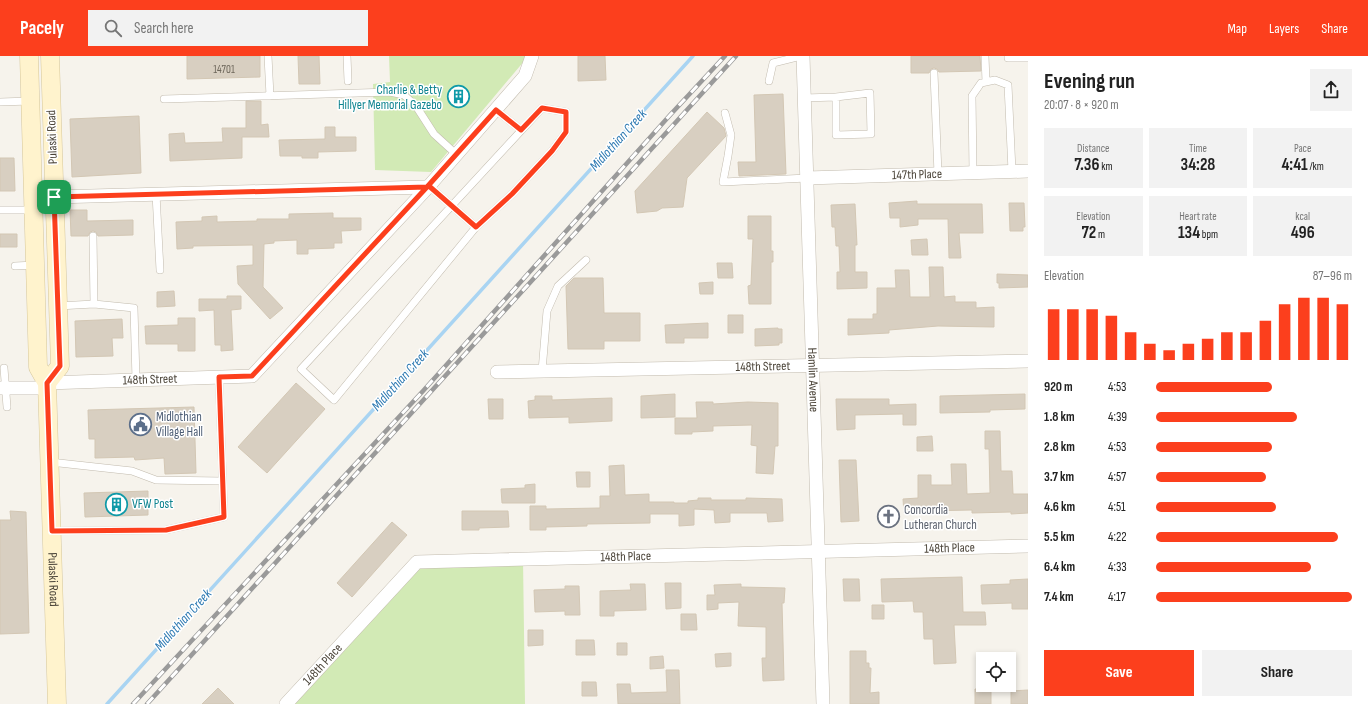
<!DOCTYPE html>
<html lang="en">
<head>
<meta charset="utf-8">
<style>
	body { margin:0; font-family:"Sofia Sans Condensed",sans-serif; background:#f2f2f2; color:#222; height:100vh; display:flex; flex-direction:column; font-size:15px; white-space:nowrap }
	* { box-sizing:border-box; margin:0 }
	p { font-size:13px; color:#767676 }
	.icon { flex:none; width:22px; height:22px; fill:none; stroke:currentColor; stroke-width:2; stroke-linecap:round; stroke-linejoin:round }
	.map { position:relative; flex:1; overflow:hidden }
	.panel { display:flex; flex-direction:column; background:#fff; width:340px }
	.panel>* { flex:none }
	.buttons { position:absolute; left:976px; top:596px; display:grid; gap:8px }
	.buttons a { display:grid; place-items:center; width:40px; height:40px; border-radius:0px; background:#fff; box-shadow:0 2px 6px #0003; font-size:20px }
	.pin { position:absolute; display:grid; place-items:center; width:34px; height:34px; color:#fff; margin:-17px; border-radius:8px; box-shadow:0 2px 6px #0006 }
	.round { display:grid; place-items:center; flex:none; width:42px; height:42px; border-radius:0px; background:#f2f2f2 }
	.summary { display:flex; align-items:center; justify-content:space-between; height:68px; padding:0 16px }
	h1 { font-size:22px; font-weight:700; line-height:30px }
	.stats { display:grid; grid-template-columns:repeat(3,1fr); gap:6px; height:68px; padding:4px 16px }
	.stats div { display:grid; align-content:center; border-radius:0px; background:#f2f2f2; text-align:center }
	.stats b { font-size:17px; font-weight:700 }
	.stats small { font-size:11px; font-weight:400 }
	.stats p { font-size:11px }
	.chart { height:112px; padding:8px 16px }
	.chart p { display:flex; justify-content:space-between }
	.chart svg { width:100%; height:72px; margin-top:4px; stroke:#fc3f1d; stroke-width:6 }
	.cta { display:flex; gap:8px; margin-top:auto; padding:8px 16px }
	.cta a { flex:1; height:46px; border-radius:0px; background:#fc3f1d; color:#fff; font-size:16px; font-weight:700; line-height:46px; text-align:center }
	.cta a+a { background:#f2f2f2; color:#222 }
	ul { padding:0 16px; list-style:none; font-size:13px }
	li { display:grid; grid-template-columns:64px 48px 1fr; align-items:center; height:30px }
	li i { height:10px; border-radius:5px; background:#fc3f1d }
	header { display:flex; align-items:center; gap:24px; box-sizing:border-box; height:56px; padding:0 20px; background:#fc3f1d; color:#fff }
	header strong { font-size:19px }
	nav { display:flex; gap:22px; margin-inline-start:auto; font-size:14px }
	.search { width:280px; height:36px; background:#f2f2f2; display:flex; align-items:center; gap:10px; box-sizing:border-box; padding:0 14px; border-radius:0px; color:#767676; font-size:15px }
	main { display:flex; flex:1; min-height:0 }
	.map>svg:first-child { display:block }
	.green { fill:#d2eab5 }
	.lines { fill:none; stroke-linecap:round; stroke-linejoin:round }
	.stream { stroke:#a9d4f2; stroke-width:3.5 }
	.building { fill:#d8cfc1; stroke:#d3c7b4 }
	.lane-casing { stroke:#c2bbae; stroke-width:8 }
	.street-casing { stroke:#c2bbae; stroke-width:14 }
	.secondary-casing { stroke:#d6c79b; stroke-width:19 }
	.lane { stroke:#fff; stroke-width:7 }
	.street { stroke:#fff; stroke-width:13 }
	.secondary { stroke:#fff3cd; stroke-width:18 }
	.rail-casing { stroke:#9a9a9a; stroke-width:4.5 }
	.rail { stroke:#fff; stroke-width:3; stroke-dasharray:9; stroke-linecap:butt }
	.route-casing { stroke:#fff; stroke-width:8 }
	.route { stroke:#fc3f1d; stroke-width:5 }
	.labels { text-anchor:middle; dominant-baseline:central; stroke-width:3; stroke-linejoin:round; paint-order:stroke }
	.number-label { font-size:11px; fill:#6e675b }
	.culture-label { font-size:13px; fill:#0d838f; stroke:#fff; text-anchor:end }
	.street-label { font-size:13px; fill:#4b4439; stroke:#fff }
	.service-label { font-size:13px; fill:#4e5e75; stroke:#fff; text-anchor:start }
	.worship-label { font-size:13px; fill:#5b616d; stroke:#fff; text-anchor:start }
	.water-label { font-size:14px; font-style:italic; fill:#2e7ab2; stroke:#fff }
</style>
</head>
<body>
<header>
<strong>Pacely</strong>
<div class="search"><svg class="icon" aria-label="search" viewBox="0 0 24 24"><circle cx="10" cy="10" r="6"/><path d="M15 15l6 6"/></svg>Search here</div>
<nav><a>Map</a><a>Layers</a><a>Share</a></nav>
</header>
<main>
<div class="map">
<svg width="1028" height="648" viewBox="0 0 1028 648">
	<rect width="100%" height="100%" fill="#f6f3ec"/>
	<path class="green" d="M389,0H525V4L431,116L375,114L373,28L390,26Z
		M523,503L525,648H286L417,506Z"/>
	<g class="lines">
		<path class="stream" d="M107,648L693,0"/>
	</g>
	<path class="building" d="M187,0H260V21L187,23Z
		M298,0H319L320,28H299Z
		M578,0H605L606,24L578,25Z
		M911,0H980L981,15L939,16L937,13L934,12L931,13L929,17H911Z
		M451 41a7 7 0 1 1 14 0a7 7 0 1 1-14 0Z
		M783,38L786,118L739,120L738,106H756L754,39Z
		M246,45H261V69L268,68L269,81H242V102L170,105L169,78L184,77L185,87L223,86L222,72H246Z
		M707,56L724,72L726,80L687,122L683,151L662,152L657,155L637,157L635,135Z
		M139,60L141,117L72,121L70,63Z
		M325,71H335V81H356V95L318,96V102H302V100H280L279,84L325,83Z
		M0,102H14L15,135H0Z
		M917,145V148H982L983,177H959L961,202H949L948,163H918V169L900,171V162H890L889,147Z
		M1009,147H1024L1025,171H1023V175H1010Z
		M855,148L857,189H855V216H867V232L837,233V216H840L839,190H836L835,171H832L831,149Z
		M70,154H87V165L133,164V179L98,180L96,176L93,175L90,176L88,180H71Z
		M333,157V162H361V174L341,175L342,187H334V192L308,193V198H297V184L274,185V187L264,188L263,231L283,252L270,263L238,228L237,210L253,209V189L193,190V192L177,193L176,166L202,165V161L217,160V166L257,165V163H289V158Z
		M748,160H771V195H773V206H771V248H749L748,230L751,229L753,183H748Z
		M0,178H17V191H0Z
		M927,183L928,199H912L911,184Z
		M717,207H732L733,222H718Z
		M929,211H943L944,241L955,240V246H976V252L994,251V271L938,270L889,274V277L848,279V263H873V258H877V232H896L895,214H909L910,241H930Z
		M997,218L1028,219V231L999,232V227H997Z
		M574,222H603L604,257H640V285H604V293H568L566,230Z
		M713,226V238H700L699,227Z
		M174,235L175,250L157,251V236Z
		M227,240H241V253L231,254L233,294L221,295V289H215L214,254L199,255V243H227Z
		M728,259H743V277H728Z
		M178,262H195V295H178V288H146L145,270L178,269Z
		M122,263L123,282H112L113,300L76,301L75,265Z
		M708,267V282H684V287H666L665,269Z
		M778,272V273H782V287H779V289L755,290V273Z
		M296,327L325,353L267,417L238,391Z
		M675,338V361L641,362V340Z
		M1025,338V353L990,354V356L940,357V340Z
		M535,340H552V344L612,342V365L569,367V361L529,362L528,345L535,344Z
		M488,343H503V363H489Z
		M836,343H889V349L916,348V369H903V358L855,359V373L837,374Z
		M696,346H713V348L748,346L778,347V390H775L773,418L756,417L757,390L751,389L752,369L713,370V375L692,376V378H675V362H697Z
		M194,351L196,417L165,418L164,402L135,404L134,401L95,402V383H89L88,354Z
		M985,375H1000L1001,415H1012L1013,438H1028V457L1011,458V456L972,457V454L923,455V457H904L903,443L918,442V419H931V429H952L951,408H966L967,438L990,437L989,393H985Z
		M932,380L933,395H917V381Z
		M839,404H856L859,465L841,466Z
		M624,409L625,439L649,438V446H674V447H688V445L698,444V442H711V444H746V442L782,443L783,465L768,466L767,457H730V466L715,467L714,454L694,453V469L679,470V458H650V467L587,468V470L546,471V474H530V450H546V453L600,452V440H610L609,410Z
		M576,416H590V431H577Z
		M535,428V447H502L501,433L525,432V429Z
		M148,435V459L85,461L84,437Z
		M10,455L26,456L29,577L0,578V464H11Z
		M462,455H508L509,471L479,472V474H462Z
		M392,466L407,479L352,541L337,527Z
		M962,521L963,556H985L986,569H954L956,607L934,608L933,583H924L923,556H914L913,545L882,546L881,523Z
		M843,523H859L860,545H844Z
		M1028,523V553H1012V547L982,548L981,529L1010,528V524Z
		M665,527H681V552L666,553Z
		M630,528H645L646,554L614,555V560H600V535L631,534Z
		M741,528V531L785,532L784,547H782L784,624L763,625L762,602H766V571L738,570L739,546L718,547V553L707,554V539H715L714,529Z
		M565,530H579L580,559H565V555L535,556L534,534L565,533Z
		M872,549H884V563H872Z
		M681,558H696L697,574H681Z
		M528,574H543V589L528,590Z
		M576,584H594L595,599H576Z
		M617,587H627V599H617Z
		M850,595H866V607H869V612H871L870,637L879,636V648H850Z
		M731,597V610L716,611L715,598Z
		M663,600L664,612L650,613V601Z
		M666,614H679L680,648H618L617,628H630L631,637L667,636Z
		M582,626H596L597,640H582Z
		M218,632L234,648H202Z
		M975,633H991V648H975Z
		M1028,634V648H1011V635Z"/>
	<g class="lines">
		<defs>
			<path id="lane" d="M268,0L270,40
				M347,0L348,25
				M985,0L986,26
				M1008,0V2H1028
				M934,17L938,118
				M769,25L773,7L801,0
				M804,42L836,41V79L871,78L870,37L836,41
				M164,43L390,36L404,39L416,50L434,78L456,98
				M0,46L30,45
				M496,54L521,74
				M725,57L731,79L728,100L723,126L807,122
				M973,116L972,40L981,27L995,24L1008,29L1012,115
				M429,130L476,171L334,344L301,313L542,52L566,56V76L552,95L512,138L476,171
				M156,138L160,214
				M0,154H34
				M93,180L94,248L134,252L136,324
				M15,210L35,209
				M58,250L94,248
				M4,312L7,351
				M542,315L547,255L558,230L586,204
				M50,406L132,415L156,424L222,425
				M52,475L166,474L224,461L219,321"/>
			<g id="street">
				<path id="s1" d="M803,0L823,648"/>
				<path id="s2" d="M807,122L1028,115"/>
				<path d="M54,141L427,131"/>
				<path id="s3" d="M497,316L1028,305"/>
				<path id="s4" d="M47,327L252,320L429,130L525,20L532,0"/>
				<path d="M0,332H47"/>
				<path id="s5" d="M286,648L417,506L1028,490"/>
			</g>
			<g id="secondary">
				<path id="s6" d="M29,0L38,311L47,327L57,648"/>
				<path d="M47,327L60,310L50,0"/>
			</g>
		</defs>
		<use href="#lane" class="lane-casing"/>
		<use href="#street" class="street-casing"/>
		<use href="#secondary" class="secondary-casing"/>
		<use href="#lane" class="lane"/>
		<use href="#street" class="street"/>
		<use href="#secondary" class="secondary"/>
		<defs>
			<path id="rail" d="M133,648L423,335L671,58L725,0
				M147,648L736,0"/>
		</defs>
		<use href="#rail" class="rail-casing"/>
		<use href="#rail" class="rail"/>
	</g>
	<g class="lines">
		<defs>
			<path id="route" d="M54,141L60,310L47,327L52,475L166,474L224,461L219,321L252,320L427,131L429,130L476,171L512,138L552,95L566,76V56L542,52L521,74L496,54L427,131L54,141"/>
		</defs>
		<use href="#route" class="route-casing"/>
		<use href="#route" class="route"/>
	</g>
	<defs>
		<symbol id="building-ring" viewBox="-11 -11 22 22"><circle r="9.5" fill="#fff" stroke="#0f9aa8" stroke-width="1.5"/><path d="M-4-6H4V6H1V3H-1V6H-4ZM-2.5-4.3h1.7v1.8h-1.7ZM.8-4.3h1.7v1.8H.8ZM-2.5-1h1.7V.8h-1.7ZM.8-1h1.7V.8H.8Z" fill="#0f9aa8"/></symbol>
		<symbol id="civic-ring" viewBox="-11 -11 22 22"><circle r="9.5" fill="#fff" stroke="#5c6f8a" stroke-width="1.5"/><path d="M-.6-6.5H3V-4.5H.6V-3L4-1V1h2V6H-6V1h2V-1L-.6-3ZM-1.2 2.5V6h2.4V2.5Z" fill="#5c6f8a"/></symbol>
		<symbol id="church-ring" viewBox="-11 -11 22 22"><circle r="9.5" fill="#fff" stroke="#6b7280" stroke-width="1.5"/><path d="M-1.2-6h2.4v3.5h3.3v2.4h-3.3V6h-2.4V-.1h-3.3v-2.4h3.3Z" fill="#6b7280"/></symbol>
	</defs>
	<g fill-rule="evenodd">
		<use href="#building-ring" x="446" y="28" width="25" height="25"/>
		<use href="#civic-ring" x="128" y="356" width="25" height="25"/>
		<use href="#building-ring" x="104" y="436" width="25" height="25"/>
		<use href="#church-ring" x="876" y="448" width="25" height="25"/>
	</g>
	<g class="labels">
		<g class="number-label">
			<text x="224" y="13">14701</text>
		</g>
		<g class="culture-label">
			<text x="442" y="34">Charlie &amp; Betty<tspan x="442" dy="15">Hillyer Memorial Gazebo</tspan></text>
			<text x="132" y="448" text-anchor="start">VFW Post</text>
		</g>
		<g class="street-label">
			<text transform="translate(52 81) rotate(-92)">Pulaski Road</text>
			<text stroke="none"><textPath href="#s2" startOffset="110">147th Place</textPath></text>
			<text stroke="none"><textPath href="#s3" startOffset="266">148th Street</textPath></text>
			<text stroke="none"><textPath href="#s4" startOffset="103">148th Street</textPath></text>
			<text stroke="none"><textPath href="#s1" startOffset="324">Hamlin Avenue</textPath></text>
			<text stroke="none"><textPath href="#s5" startOffset="726">148th Place</textPath></text>
			<text stroke="none"><textPath href="#s5" startOffset="402">148th Place</textPath></text>
			<text stroke="none"><textPath href="#s6" startOffset="526">Pulaski Road</textPath></text>
			<text stroke="none"><textPath href="#s5" startOffset="54">148th Place</textPath></text>
		</g>
		<g class="service-label">
			<text x="156" y="361">Midlothian<tspan x="156" dy="15">Village Hall</tspan></text>
		</g>
		<g class="worship-label">
			<text x="904" y="454">Concordia<tspan x="904" dy="15">Lutheran Church</tspan></text>
		</g>
		<g class="water-label">
			<text transform="translate(618 84) rotate(-48)">Midlothian Creek</text>
			<text transform="translate(400 324) rotate(-48)">Midlothian Creek</text>
			<text transform="translate(183 564) rotate(-48)">Midlothian Creek</text>
		</g>
	</g>
</svg>
<div class="buttons">
<a><svg class="icon" aria-label="locate" viewBox="0 0 24 24"><circle cx="12" cy="12" r="6"/><path d="M12 2v4M12 18v4M2 12h4M18 12h4"/></svg></a>
</div>
<div class="pin" style="left:54px;top:141px;background:#1e9e55"><svg class="icon" aria-label="arrive" viewBox="0 0 24 24"><path d="M6 21V4h12l-3 4 3 4H6"/></svg></div>
</div>
<section class="panel">
<div class="summary"><div><h1>Evening run</h1><p>20:07 · 8 × 920 m</p></div><a class="round"><svg class="icon" aria-label="share" viewBox="0 0 24 24"><path d="M12 15V3M7 8l5-5 5 5M5 13v7h14v-7"/></svg></a></div>
<div class="stats">
<div><p>Distance</p><b>7.36<small> km</small></b></div>
<div><p>Time</p><b>34:28</b></div>
<div><p>Pace</p><b>4:41<small> /km</small></b></div>
</div>
<div class="stats">
<div><p>Elevation</p><b>72<small> m</small></b></div>
<div><p>Heart rate</p><b>134<small> bpm</small></b></div>
<div><p>kcal</p><b>496</b></div>
</div>
<div class="chart"><p><span>Elevation</span>87–96 m</p>
<svg viewBox="0 0 160 44" preserveAspectRatio="none"><path d="M5 44V13M15 44V13M25 44V13M35 44V17M45 44V27M55 44V34M65 44V38M75 44V34M85 44V31M95 44V27M105 44V27M115 44V20M125 44V10M135 44V6M145 44V6M155 44V10"/></svg>
</div>
<ul>
<li><b>920 m</b>4:53<i style="width:59%"></i></li>
<li><b>1.8 km</b>4:39<i style="width:72%"></i></li>
<li><b>2.8 km</b>4:53<i style="width:59%"></i></li>
<li><b>3.7 km</b>4:57<i style="width:56%"></i></li>
<li><b>4.6 km</b>4:51<i style="width:61%"></i></li>
<li><b>5.5 km</b>4:22<i style="width:93%"></i></li>
<li><b>6.4 km</b>4:33<i style="width:79%"></i></li>
<li><b>7.4 km</b>4:17<i style="width:100%"></i></li>
</ul>
<div class="cta"><a>Save</a><a>Share</a></div>
</section>
</main>
</body>
</html>
